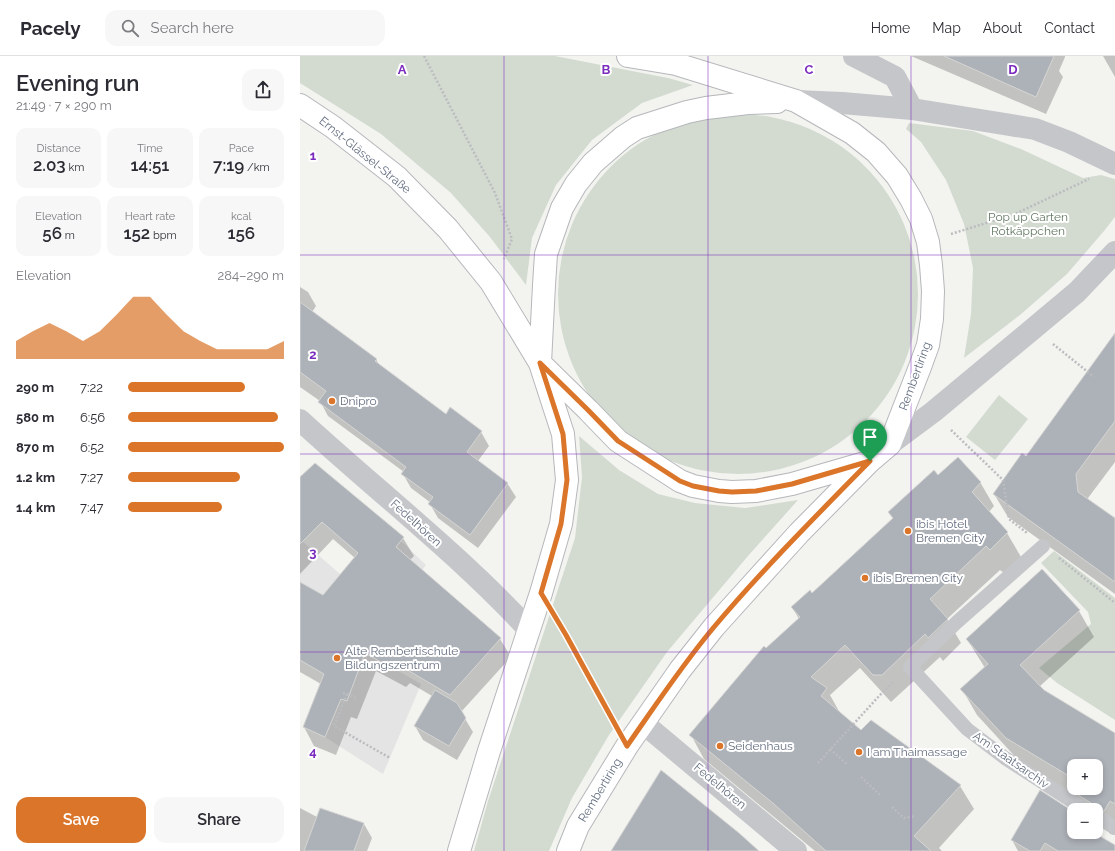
<!DOCTYPE html>
<html lang="en">
<head>
<meta charset="utf-8">
<style>
	body { margin:0; font-family:Raleway,sans-serif; background:#f7f7f7; color:#2b2b33; height:100vh; display:flex; flex-direction:column; font-size:15px; white-space:nowrap }
	* { box-sizing:border-box; margin:0 }
	p { font-size:13px; color:#7c7c81 }
	.icon { flex:none; width:22px; height:22px; fill:none; stroke:currentColor; stroke-width:2; stroke-linecap:round; stroke-linejoin:round }
	.map { position:relative; flex:1; overflow:hidden }
	.details { display:flex; flex-direction:column; background:#fff; width:300px }
	.details>* { flex:none }
	.buttons { position:absolute; left:767px; top:703px; display:grid; gap:8px }
	.buttons a { display:grid; place-items:center; width:36px; height:36px; border-radius:8px; background:#fff; box-shadow:0 2px 6px #0003; font-size:20px }
	.pin { position:absolute; display:grid; place-items:center; width:34px; height:34px; color:#fff; margin:-41px -17px; border-radius:50% 50% 50% 0; rotate:-45deg; box-shadow:0 0 4px #0007 }
	.pin .icon { rotate:45deg }
	.round { display:grid; place-items:center; flex:none; width:42px; height:42px; border-radius:12px; background:#f7f7f7 }
	.headline { display:flex; align-items:center; justify-content:space-between; height:68px; padding:0 16px }
	h1 { font-size:22px; font-weight:600; line-height:30px }
	.figures { display:grid; grid-template-columns:repeat(3,1fr); gap:6px; height:68px; padding:4px 16px }
	.figures div { display:grid; align-content:center; border-radius:10px; background:#f7f7f7; text-align:center }
	.figures b { font-size:17px; font-weight:600 }
	.figures small { font-size:11px; font-weight:400 }
	.figures p { font-size:11px }
	.chart { height:112px; padding:8px 16px }
	.chart p { display:flex; justify-content:space-between }
	.chart svg { width:100%; height:72px; margin-top:4px; fill:#db7529; opacity:.7 }
	.button { display:flex; gap:8px; margin-top:auto; padding:8px 16px }
	.button a { flex:1; height:46px; border-radius:12px; background:#db7529; color:#fff; font-size:16px; font-weight:600; line-height:46px; text-align:center }
	.button a+a { background:#f7f7f7; color:#2b2b33 }
	ul { padding:0 16px; list-style:none; font-size:13px }
	li { display:grid; grid-template-columns:64px 48px 1fr; align-items:center; height:30px }
	li i { height:10px; border-radius:5px; background:#db7529 }
	header { display:flex; align-items:center; gap:24px; box-sizing:border-box; height:56px; padding:0 20px; background:#fff; border-bottom:1px solid #e1e1e2 }
	header strong { font-size:19px }
	nav { display:flex; gap:22px; margin-inline-start:auto; font-size:14px }
	.search { width:280px; height:36px; background:#f7f7f7; display:flex; align-items:center; gap:10px; box-sizing:border-box; padding:0 14px; border-radius:12px; color:#7c7c81; font-size:15px }
	main { display:flex; flex:1; min-height:0 }
	.map>svg:first-child { display:block }
	.built { fill:#e4e4e4 }
	.green { fill:#d3dbd1 }
	.shadow { fill:#0003; fill-rule:evenodd }
	.building { fill:#adb1b8; stroke:#d5d5d3 }
	.lines { fill:none; stroke-linecap:round; stroke-linejoin:round }
	.primary-casing { stroke:#b5b7bb; stroke-width:24 }
	.path { stroke:#bbbcbf; stroke-width:2.5; stroke-dasharray:2 2; stroke-linecap:butt }
	.lane { stroke:#c4c6ca; stroke-width:14 }
	.street { stroke:#c4c6ca; stroke-width:22 }
	.primary { stroke:#fff; stroke-width:22 }
	.route-casing { stroke:#fff; stroke-width:8 }
	.route { stroke:#db7529; stroke-width:5 }
	.grid { fill:none; stroke:#7b2cbf; stroke-width:1; stroke-opacity:0.55 }
	.poi-dot { fill:#db7529; stroke:#fff; stroke-width:1.5 }
	.labels { text-anchor:middle; dominant-baseline:central; stroke-width:4; stroke-linejoin:round; paint-order:stroke }
	.street-label { font-size:12px; fill:#646e80; stroke:#fff }
	.park-label { font-size:12px; fill:#637863; stroke:#fff }
	.poi-label { font-size:12px; fill:#646e80; stroke:#fff; text-anchor:start }
	.grid-label { font-size:13px; text-anchor:middle; font-weight:bold; fill:#7b2cbf; stroke:#fff; stroke-width:4; stroke-linejoin:round; paint-order:stroke }
</style>
</head>
<body>
<header>
<strong>Pacely</strong>
<div class="search"><svg class="icon" aria-label="search" viewBox="0 0 24 24"><circle cx="10" cy="10" r="6"/><path d="M15 15l6 6"/></svg>Search here</div>
<nav><a>Home</a><a>Map</a><a>About</a><a>Contact</a></nav>
</header>
<main>
<section class="details">
<div class="headline"><div><h1>Evening run</h1><p>21:49 · 7 × 290 m</p></div><a class="round"><svg class="icon" aria-label="share" viewBox="0 0 24 24"><path d="M12 15V3M7 8l5-5 5 5M5 13v7h14v-7"/></svg></a></div>
<div class="figures">
<div><p>Distance</p><b>2.03<small> km</small></b></div>
<div><p>Time</p><b>14:51</b></div>
<div><p>Pace</p><b>7:19<small> /km</small></b></div>
</div>
<div class="figures">
<div><p>Elevation</p><b>56<small> m</small></b></div>
<div><p>Heart rate</p><b>152<small> bpm</small></b></div>
<div><p>kcal</p><b>156</b></div>
</div>
<div class="chart"><p><span>Elevation</span>284–290 m</p>
<svg viewBox="0 0 160 44" preserveAspectRatio="none"><path d="M0 44V33L10 27L20 22L30 27L40 33L50 27L60 17L70 6L80 6L90 17L100 27L110 33L120 38L130 38L140 38L150 38L160 33V44z"/></svg>
</div>
<ul>
<li><b>290 m</b>7:22<i style="width:75%"></i></li>
<li><b>580 m</b>6:56<i style="width:96%"></i></li>
<li><b>870 m</b>6:52<i style="width:100%"></i></li>
<li><b>1.2 km</b>7:27<i style="width:72%"></i></li>
<li><b>1.4 km</b>7:47<i style="width:60%"></i></li>
</ul>
<div class="button"><a>Save</a><a>Share</a></div>
</section>
<div class="map">
<svg width="815" height="795" viewBox="0 0 815 795">
	<rect width="100%" height="100%" fill="#f3f4f0"/>
	<path class="built" d="M2,485L40,518L60,533L101,485L126,509L94,550L95,613L121,628L83,718L25,681L3,671L24,618L0,604V488Z"/>
	<path class="green" d="M0,0H255L368,22L393,29L342,47L292,84L256,129L232,182L226,229L190,181L151,137L81,78L0,27Z
		M258 238a180 180 0 1 1 360 0a180 180 0 1 1-360 0Z
		M609,67L673,75L721,93L783,122L801,119L815,123V161L804,175L767,218L720,259L664,302L671,258L673,212L664,168L646,124L621,86L606,73Z
		M699,339L728,363L695,404L666,381Z
		M279,380L319,414L358,438L395,447L445,452L498,444L448,500L367,596L309,679L272,742L249,795H174L188,745L275,482L282,421Z
		M754,495L815,542V664L757,627L739,612L791,568L788,556L741,507Z"/>
	<path class="shadow" d="M611,0H765V1L759,15L763,21L746,58Z
		M803,0H815V21Z
		M0,231L8,236L16,250L12,256L76,303L79,309L146,359L181,376L189,390L178,405L207,427L216,441L178,492L138,462L130,448L131,447L111,432L103,418L104,416L28,360L20,345L0,331Z
		M815,278V406L788,442L789,445L815,463V538L708,461L694,438L726,401Z
		M638,421L680,426L694,450L689,456L707,477L721,501L704,517L700,514L647,563L661,587L643,605L640,601L591,646L560,612L530,639L540,657L561,675L660,730L674,753L639,792L642,795H515L404,703L391,679L466,593L499,563L492,551L512,538L593,463L589,456Z
		M0,422L103,482L114,500L110,504L200,583L211,601L161,656L173,676L157,704L123,684L115,670L132,640L110,627L106,631L76,615L57,663L51,661L36,699L14,690L4,671L21,628L0,616V527L23,540L55,502L33,483L0,518Z
		M779,555L794,581L739,631L743,635L815,678V779L810,778L796,754H777L722,708L677,659L662,633L685,612L667,583ZM774,710H796V732H774Z
		M0,752L17,761L20,753L64,768L72,782L67,795H0Z
		M774,758V776H796V773L801,782L815,790V795H718L712,784Z"/>
	<path class="building" d="M644,0H754L736,41Z
		M0,246L77,303L75,305L146,358L150,351L182,375L167,396L208,427L170,479L128,448L133,441L101,418L106,411L18,346L26,335L0,316Z
		M815,277V365L776,418L778,436L815,462V526L693,438L722,397L726,400Z
		M658,401L681,426L672,436L708,476L690,494L686,490L630,543L648,563L628,582L625,578L582,619H573L545,589L511,621L527,632L521,640L561,674L571,664L661,729L614,780L631,795H526L474,748L389,679L464,590L466,592L500,561L491,551L510,534L512,537L593,462L588,456L634,414L638,419Z
		M15,407L104,481L96,491L201,582L150,639L99,609L95,614L65,597L47,645L41,643L25,681L3,671L24,618L0,604V526L23,539L58,497L22,466L0,488V421Z
		M742,513L780,554L720,609L744,634L815,677V748L810,745L804,755L797,752H794L791,747L767,732H796V710H774V723L706,682L660,633L688,608L666,583Z
		M135,634L157,647L166,662L149,690L114,670Z
		M361,714L439,777L459,795H311Z
		M740,734L774,756V776H793L815,789V795H758L745,787L740,795H730L711,784Z
		M20,752L64,767L54,795H4Z"/>
	<g class="lines">
		<defs>
			<path id="primary" d="M477,46L448,47L406,52L387,56L337,72L323,81L293,107L276,128L262,152L246,198L244,229L240,307L288,354L318,385L380,425L393,430L419,435L432,436L456,435L492,428L568,406
				M0,49L33,71L97,121L148,173L191,226L240,307L263,378L267,424L261,468L241,537L189,695L159,795
				M268,795L278,770L327,690L380,614L414,571L499,477L570,405L590,388L620,311L628,289L632,263L633,235L631,209L628,186L621,163L611,143L597,120L576,96L552,77L496,45L376,8L328,0"/>
		</defs>
		<use href="#primary" class="primary-casing"/>
		<path class="path" d="M124,0L195,137L212,183L204,203
			M651,178L715,158L789,123
			M753,288L794,321
			M651,374L703,424L709,463L727,477
			M759,502L815,547
			M258,565L313,666
			M43,637L47,638L34,670L90,702
			M47,638L58,643
			M530,693L548,709
			M518,707L580,639L594,625
			M561,721L580,739
			M592,751L604,762L615,760"/>
		<path class="lane" d="M743,490L657,566L610,611L667,673L705,702L786,754
			M796,760L815,772"/>
		<path class="street" d="M554,0L595,21L612,53
			M496,45L542,47L612,53L735,73L769,86L815,108
			M0,364C76,434 159,498 229,574
			M590,388L633,356L734,272L777,236L815,196
			M343,667L496,795"/>
		<use href="#primary" class="primary"/>
	</g>
	<g class="lines">
		<defs>
			<path id="route" d="M240,307L288,354L318,385L380,425L393,430L419,435L432,436L456,435L492,428L570,405C517,459 463,513 414,571C382,609 355,650 327,690L266,579L241,537L261,468L267,424L263,378Z"/>
		</defs>
		<use href="#route" class="route-casing"/>
		<use href="#route" class="route"/>
	</g>
	<path class="grid" d="M204,0V795M408,0V795M611,0V795M0,199H815M0,398H815M0,596H815"/>
	<g class="poi-dot">
		<circle cx="32" cy="345" r="4"/>
		<circle cx="608" cy="475" r="4"/>
		<circle cx="565" cy="522" r="4"/>
		<circle cx="37" cy="602" r="4"/>
		<circle cx="420" cy="690" r="4"/>
		<circle cx="559" cy="696" r="4"/>
	</g>
	<g class="labels">
		<g class="street-label">
			<text transform="translate(65 99) rotate(39)">Ernst-Glässel-Straße</text>
			<text transform="translate(615 320) rotate(-70)">Rembertiring</text>
			<text transform="translate(116 467) rotate(42)">Fedelhören</text>
			<text transform="translate(711 704) rotate(35)">Am Staatsarchiv</text>
			<text transform="translate(420 730) rotate(40)">Fedelhören</text>
			<text transform="translate(300 734) rotate(-59)">Rembertiring</text>
		</g>
		<g class="park-label">
			<text x="728" y="161">Pop up Garten<tspan x="728" dy="14">Rotkäppchen</tspan></text>
		</g>
		<g class="poi-label">
			<text x="40" y="345">Dnipro</text>
			<text x="616" y="468">ibis Hotel<tspan x="616" dy="14">Bremen City</tspan></text>
			<text x="573" y="522">ibis Bremen City</text>
			<text x="45" y="595">Alte Rembertischule<tspan x="45" dy="14">Bildungszentrum</tspan></text>
			<text x="428" y="690">Seidenhaus</text>
			<text x="567" y="696">I am Thaimassage</text>
		</g>
	</g>
	<g class="grid-label">
		<text x="102" y="18">A</text>
		<text x="306" y="18">B</text>
		<text x="509" y="18">C</text>
		<text x="713" y="18">D</text>
		<text x="13" y="104">1</text>
		<text x="13" y="303">2</text>
		<text x="13" y="501">3</text>
		<text x="13" y="700">4</text>
	</g>
</svg>
<div class="buttons">
<a>+</a>
<a>−</a>
</div>
<div class="pin" style="left:570px;top:405px;background:#1e9e55"><svg class="icon" aria-label="arrive" viewBox="0 0 24 24"><path d="M6 21V4h12l-3 4 3 4H6"/></svg></div>
</div>
</main>
</body>
</html>
